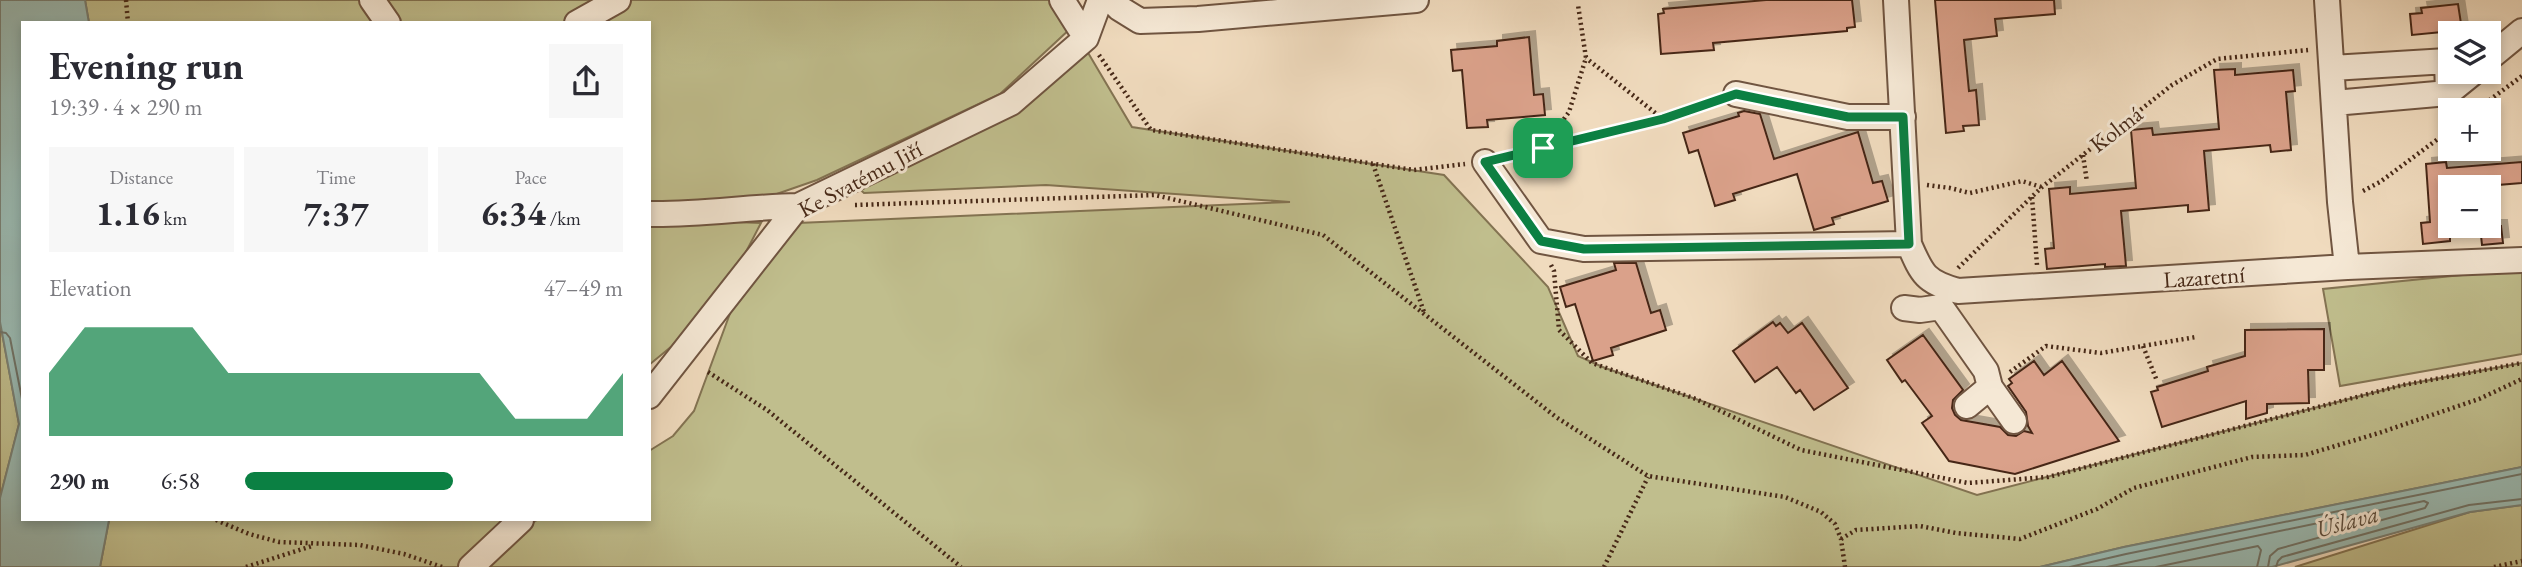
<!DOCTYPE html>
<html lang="en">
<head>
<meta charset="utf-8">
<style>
	body { margin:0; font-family:"EB Garamond",serif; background:#f7f7f7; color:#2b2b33; height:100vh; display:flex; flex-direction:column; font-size:26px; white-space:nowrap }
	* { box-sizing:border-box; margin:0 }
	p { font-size:23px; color:#7c7c81 }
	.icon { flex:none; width:38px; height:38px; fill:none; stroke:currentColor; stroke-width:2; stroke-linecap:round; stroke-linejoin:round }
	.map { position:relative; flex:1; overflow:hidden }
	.details { position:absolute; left:21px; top:21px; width:630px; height:500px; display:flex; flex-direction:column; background:#fff; border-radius:0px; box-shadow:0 4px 10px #0003 }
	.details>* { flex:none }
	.controls { position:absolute; left:2438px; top:21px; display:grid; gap:14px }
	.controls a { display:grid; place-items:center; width:63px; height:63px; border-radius:0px; background:#fff; box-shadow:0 4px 10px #0003; font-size:35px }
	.pin { position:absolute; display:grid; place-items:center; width:60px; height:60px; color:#fff; margin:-30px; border-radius:14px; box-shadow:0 4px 10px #0006 }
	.round { display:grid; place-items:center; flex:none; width:74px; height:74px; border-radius:0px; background:#f7f7f7 }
	.head { display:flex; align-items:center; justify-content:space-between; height:119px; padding:0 28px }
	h1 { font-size:38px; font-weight:700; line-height:52px }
	.stats { display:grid; grid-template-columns:repeat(3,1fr); gap:10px; height:119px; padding:7px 28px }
	.stats div { display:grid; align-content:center; border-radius:0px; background:#f7f7f7; text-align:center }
	.stats b { font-size:35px; font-weight:700 }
	.stats small { font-size:19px; font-weight:400 }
	.stats p { font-size:19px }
	.chart { height:196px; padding:14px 28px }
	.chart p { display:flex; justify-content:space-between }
	.chart svg { width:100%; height:126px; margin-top:7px; fill:#0b8043; opacity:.7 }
	ul { padding:0 28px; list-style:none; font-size:23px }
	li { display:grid; grid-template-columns:112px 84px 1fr; align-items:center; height:52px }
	li i { height:18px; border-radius:9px; background:#0b8043 }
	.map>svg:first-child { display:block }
	.green { fill:#c0be8d; stroke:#837352; stroke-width:2 }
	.water { fill:#9abbb4; stroke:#788075; stroke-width:2 }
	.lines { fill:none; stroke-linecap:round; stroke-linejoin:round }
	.shore { stroke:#707266; stroke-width:2 }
	.building { fill:#daa18a; stroke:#462817; stroke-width:2; filter:url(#shadow) }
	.minor-casing { stroke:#705541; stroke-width:28 }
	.path { stroke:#462817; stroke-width:4.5; stroke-dasharray:2 3.5; stroke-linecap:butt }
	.minor { stroke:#f5e8d5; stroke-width:24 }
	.route-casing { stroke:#fff; stroke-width:14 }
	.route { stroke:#0b8043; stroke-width:9 }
	.labels { text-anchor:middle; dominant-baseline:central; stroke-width:6; stroke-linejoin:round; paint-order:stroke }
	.street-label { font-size:23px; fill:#462817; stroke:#f5e8d5 }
	.water-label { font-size:24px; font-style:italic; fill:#5b4d3e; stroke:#f5e8d5 }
</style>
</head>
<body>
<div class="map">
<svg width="2522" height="567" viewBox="0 0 2522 567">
	<defs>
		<filter id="shadow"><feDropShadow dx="6" dy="-6" stdDeviation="0" flood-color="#0004"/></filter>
	</defs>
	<rect width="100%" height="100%" fill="#f0dbbe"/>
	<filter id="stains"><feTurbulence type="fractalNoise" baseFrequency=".00286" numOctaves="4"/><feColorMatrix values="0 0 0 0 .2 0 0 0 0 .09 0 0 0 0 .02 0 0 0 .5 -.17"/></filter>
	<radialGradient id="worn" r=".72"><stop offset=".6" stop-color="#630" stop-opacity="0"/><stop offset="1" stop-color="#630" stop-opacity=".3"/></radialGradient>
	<path class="green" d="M85,0H1056L1072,27L1000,94L817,180L768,197L649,207V23H89Z
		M1087,51L1132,127L1444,175L1548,287L1578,356L1605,368L1977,495L2403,385L2522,363V467L2124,547L2040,567H100L109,520H515L494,547L537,520H649V451L673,436L694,411L732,308L798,223L1290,202L1046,185L864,193L855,185Z
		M649,219L761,223L735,273L672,346L649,365Z
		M2522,269V354L2340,386L2323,289Z
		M0,322L19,424L0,498Z
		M2522,505V567H2295L2470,512Z"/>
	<path class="water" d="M0,0H85L89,23H23V520H109L100,567H0V498L19,424L0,322Z
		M2522,467V505L2470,512L2272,567H2040L2124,547Z"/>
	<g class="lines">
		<path class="shore" d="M0,332L6,333L10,338L23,404
			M2070,567L2126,554L2522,474
			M2107,567L2424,501L2428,503L2425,508L2278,549L2270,556L2268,567
			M2156,567L2258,546L2261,550L2257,567
			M2276,567L2278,561L2282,557L2469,505L2522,499"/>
	</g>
	<path class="building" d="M1766,0H1852L1855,27L1847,28V31L1713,43L1714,50L1661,54L1658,14L1664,13L1663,9Z
		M1935,0H2054L2055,14L1995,19L1997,36L1964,40L1969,91L1976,90L1979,125L1963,126L1964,131L1946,133Z
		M2458,4L2462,30L2412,35L2410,14L2422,13L2421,8Z
		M1529,37L1534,95L1543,94L1545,115L1487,120L1488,127L1467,128L1462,70L1453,71L1451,50L1497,46V41Z
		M2235,69V75L2293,70L2295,91L2286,92L2291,150L2271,152L2270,145L2204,151L2209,210L2188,212V205L2121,211L2126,266L2105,267V264L2047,269L2045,249L2054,248L2049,189L2070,187V194L2136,188L2131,130L2152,128L2153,135L2219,129L2214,70Z
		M1744,111L1760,114L1774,159L1858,132L1873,183L1882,181L1888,201L1832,218L1834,224L1814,230L1797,174L1733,194L1735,200L1715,206L1698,150L1689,153L1683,133L1739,116L1738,113Z
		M2446,162L2447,168L2522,162V183L2498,185V187H2450V241L2423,244L2421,223L2430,222L2426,164Z
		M2480,226H2501L2503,243L2482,245Z
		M1614,263H1636L1651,313L1660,310L1666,330L1611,348L1613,355L1593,361L1575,304L1566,307L1560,287L1616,270Z
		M1773,322L1776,326L1780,323L1788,333L1802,323L1848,388L1814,410L1800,390L1796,393L1777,367L1755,382L1733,351Z
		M2324,329V370H2308L2309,403L2267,404V413L2246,419V401L2162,427L2151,392L2158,390L2157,387L2208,371L2207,367L2245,356V330Z
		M1923,335L1963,390L1953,400L1952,408L1955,415L1961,420L2000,427L2008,435L2016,436L2024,431L2032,433L2028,426L2026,412L2008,386L2012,383L2009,379L2034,361L2044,375L2062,361L2119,441L2015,474L1949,461L1922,423L1932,416L1905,380L1902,382L1887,360Z"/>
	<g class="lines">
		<defs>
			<path id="minor" d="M372,0L388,23
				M1062,0L1086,38
				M1111,0L1119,8L1140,21L1198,19L1416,0
				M1896,0L1909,244C1922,274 1925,282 1958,291L2347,267L2522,260
				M2327,0L2340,202L2347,267
				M577,23L618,0
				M2488,59L2522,31
				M2332,68L2447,61L2448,93
				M1736,94L1848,117H1903
				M2334,103L2448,93L2474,72
				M1485,162L1541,241L1584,249L1909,244
				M649,214C699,215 748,207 798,206
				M1904,308L1920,310L1941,307L1986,371L1990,387L1967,406
				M1990,387L2014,421
				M649,396L798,206L1011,103L1086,38L1100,0
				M471,567L521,520"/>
		</defs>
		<use href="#minor" class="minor-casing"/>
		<path class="path" d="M126,0L128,23
			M1099,55L1151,130L1414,170L1465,164
			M2476,110L2522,76
			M1663,119L1715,101
			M1544,147L1663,119L1586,58
			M2460,149L2461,155
			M2083,155L2087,182
			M1508,156L1543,148L1569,112L1586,58L1578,5
			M1373,164L1424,312
			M1927,185L1950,188L1970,193L2022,181L2041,187
			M2363,191L2380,182L2450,130
			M2032,197L2037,265
			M855,205L1155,195L1323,235L1556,417L1648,476L1785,497L1821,512L1835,524L1841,539L1845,567
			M1551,265L1554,271L1559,330L1592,363L1696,399L1801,450L1968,483L2048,477L2403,385L2522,363
			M1958,268L2042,187L2172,85L2217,59L2308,50
			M2143,346L2157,381
			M708,372L767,410L961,567
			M2010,372L2046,346L2101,353L2196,337
			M216,520L249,534L279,542L360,545L404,554L442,567
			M1841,539L1856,530L1920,526L1956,533L2020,539L2097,509L2134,488L2252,457L2305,455L2379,433L2479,399L2522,379
			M246,567L312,546
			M1604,567L1648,477
			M2494,567L2522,561"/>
		<use href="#minor" class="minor"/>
	</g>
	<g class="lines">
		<defs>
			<path id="route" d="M1736,94L1848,117H1903L1909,244L1584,249L1541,241L1485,162L1663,119Z"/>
		</defs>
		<use href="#route" class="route-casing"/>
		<use href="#route" class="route"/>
	</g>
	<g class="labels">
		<g class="street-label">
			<text transform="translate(2116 129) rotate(-38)">Kolmá</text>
			<text transform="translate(860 179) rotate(-28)">Ke Svatému Jiří</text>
			<text transform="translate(2204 277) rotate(-4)">Lazaretní</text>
		</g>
		<g class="water-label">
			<text transform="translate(2347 521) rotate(-15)">Úslava</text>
		</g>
	</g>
	<rect width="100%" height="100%" filter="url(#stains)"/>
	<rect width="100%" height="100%" fill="url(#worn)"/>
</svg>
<div class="controls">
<a><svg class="icon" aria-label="layers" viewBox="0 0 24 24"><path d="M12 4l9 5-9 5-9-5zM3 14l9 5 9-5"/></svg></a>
<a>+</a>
<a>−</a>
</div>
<div class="pin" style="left:1543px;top:148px;background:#1e9e55"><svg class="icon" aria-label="arrive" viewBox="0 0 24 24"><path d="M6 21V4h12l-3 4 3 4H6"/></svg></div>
<section class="details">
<div class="head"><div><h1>Evening run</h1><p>19:39 · 4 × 290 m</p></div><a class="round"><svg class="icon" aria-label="share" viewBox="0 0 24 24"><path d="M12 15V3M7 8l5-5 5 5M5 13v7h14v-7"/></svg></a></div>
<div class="stats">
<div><p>Distance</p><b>1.16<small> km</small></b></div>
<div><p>Time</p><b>7:37</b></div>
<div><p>Pace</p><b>6:34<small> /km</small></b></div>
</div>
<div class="chart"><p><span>Elevation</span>47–49 m</p>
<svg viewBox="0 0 160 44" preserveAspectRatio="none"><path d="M0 44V22L10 6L20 6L30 6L40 6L50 22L60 22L70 22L80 22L90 22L100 22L110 22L120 22L130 38L140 38L150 38L160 22V44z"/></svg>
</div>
<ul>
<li><b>290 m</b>6:58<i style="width:55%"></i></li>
</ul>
</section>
</div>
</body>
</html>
